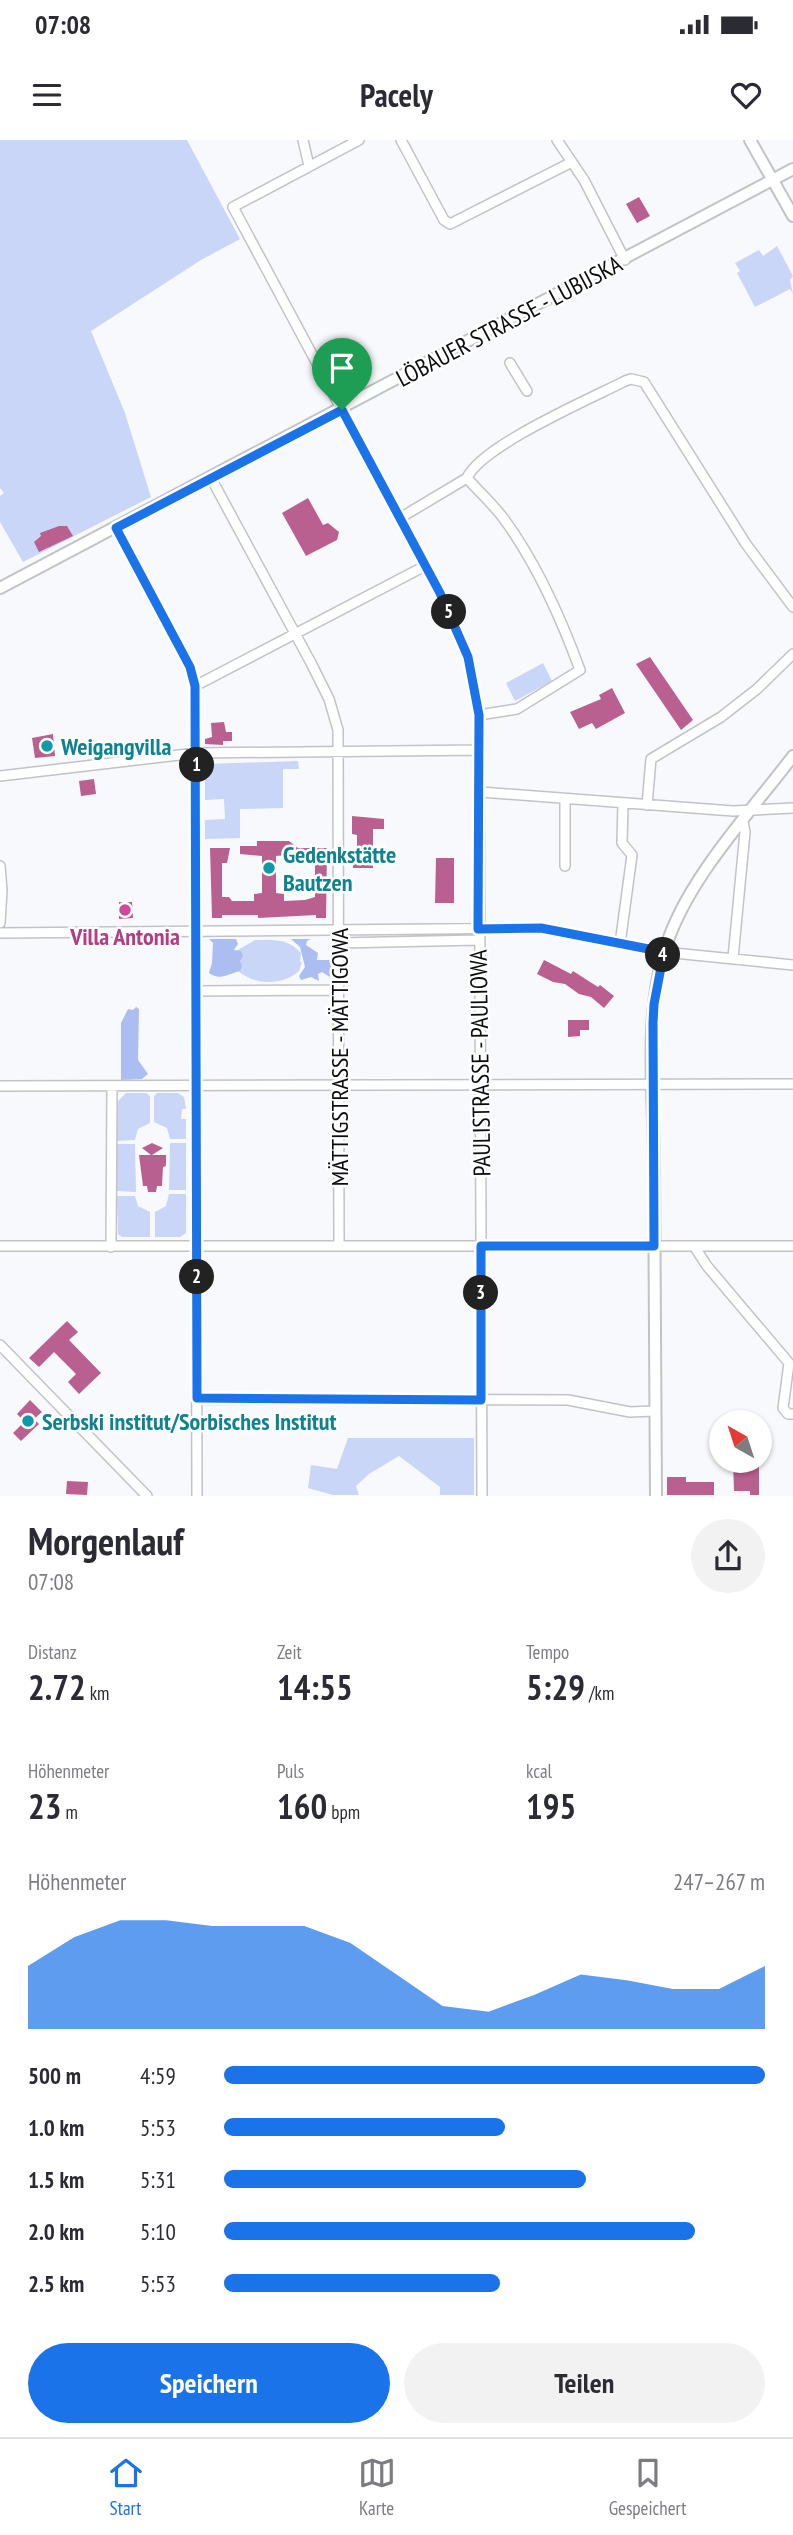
<!DOCTYPE html>
<html lang="de">
<head>
<meta charset="utf-8">
<style>
	body { margin:0; font-family:"PT Sans Narrow",sans-serif; background:#f2f2f3; color:#2b2b33; height:100vh; display:flex; flex-direction:column; font-size:26px; white-space:nowrap }
	* { box-sizing:border-box; margin:0 }
	p { font-size:23px; color:#7c7c81 }
	.icon { flex:none; width:38px; height:38px; fill:none; stroke:currentColor; stroke-width:2; stroke-linecap:round; stroke-linejoin:round }
	.map { position:relative; height:1356px; overflow:hidden }
	.sheet { display:flex; flex-direction:column; background:#fff; flex:1 }
	.sheet>* { flex:none }
	.needle { width:46px; rotate:321deg }
	.buttons { position:absolute; left:709px; top:1270px; display:grid; gap:14px }
	.buttons a { display:grid; place-items:center; width:63px; height:63px; border-radius:50%; background:#fff; box-shadow:0 2px 5px #0004; font-size:35px }
	.pin { position:absolute; display:grid; place-items:center; width:60px; height:60px; color:#fff; margin:-72px -30px; border-radius:50% 50% 50% 0; rotate:-45deg; box-shadow:0 0 7px #0007 }
	.pin .icon { rotate:45deg }
	.km { position:absolute; width:35px; height:35px; margin:-18px; border-radius:50%; background:#222; color:#fff; font-size:19px; line-height:35px; text-align:center }
	.round { display:grid; place-items:center; flex:none; width:74px; height:74px; border-radius:37px; background:#f2f2f3 }
	.head { display:flex; align-items:center; justify-content:space-between; height:119px; padding:0 28px }
	h1 { font-size:38px; font-weight:600; line-height:52px }
	.metrics { display:grid; grid-template-columns:repeat(3,1fr); gap:10px; height:119px; padding:7px 28px }
	.metrics div { display:grid; align-content:center }
	.metrics b { font-size:35px; font-weight:600 }
	.metrics small { font-size:19px; font-weight:400 }
	.metrics p { font-size:19px }
	.chart { height:196px; padding:14px 28px }
	.chart p { display:flex; justify-content:space-between }
	.chart svg { width:100%; height:126px; margin-top:7px; fill:#1a73e8; opacity:.7 }
	.action { display:flex; gap:14px; margin-top:auto; padding:14px 28px }
	.action a { flex:1; height:80px; border-radius:42px; background:#1a73e8; color:#fff; font-size:28px; font-weight:600; line-height:80px; text-align:center }
	.action a+a { background:#f2f2f3; color:#2b2b33 }
	ul { padding:0 28px; list-style:none; font-size:23px }
	li { display:grid; grid-template-columns:112px 84px 1fr; align-items:center; height:52px }
	li i { height:18px; border-radius:9px; background:#1a73e8 }
	.status { display:flex; justify-content:space-between; align-items:center; height:49px; padding:0 35px; background:#fff; direction:ltr }
	.status svg { height:19px; fill:currentColor }
	header { display:flex; justify-content:space-between; align-items:center; height:91px; padding:0 28px; background:#fff; font-size:32px; font-weight:600 }
	.tab-bar { display:flex; justify-content:space-around; align-items:center; height:98px; border-top:2px solid #e1e1e2; background:#fff; font-size:19px; color:#7c7c81 }
	.tab-bar a { display:grid; justify-items:center; gap:4px }
	.tab-bar .on { color:#1a73e8 }
	.map>svg:first-child { display:block }
	.green { fill:#cad6f8 }
	.forest { fill:#abbdf1 }
	.building { fill:#ba6090; fill-rule:evenodd }
	.lines { fill:none; stroke-linecap:round; stroke-linejoin:round }
	.minor-casing { stroke:#c2c3c7; stroke-width:12 }
	.major-casing { stroke:#c2c3c7; stroke-width:14 }
	.minor { stroke:#fff; stroke-width:9 }
	.major { stroke:#fff; stroke-width:10 }
	.route-casing { stroke:#fff; stroke-width:14 }
	.route { stroke:#1a73e8; stroke-width:9 }
	.culture-dot { fill:#0f9aa8; stroke:#fff; stroke-width:2.5 }
	.hotel-dot { fill:#d1479c; stroke:#fff; stroke-width:2.5 }
	.labels { text-anchor:middle; dominant-baseline:central; stroke-width:5; stroke-linejoin:round; paint-order:stroke }
	.street-label { font-size:24px; fill:#0b0c0d; stroke:#fff }
	.culture-label { font-size:24px; font-weight:bold; fill:#0d838f; stroke:#fff; text-anchor:start }
	.hotel-label { font-size:24px; font-weight:bold; fill:#b23c85; stroke:#fff }
</style>
</head>
<body>
<div class="status"><b>07:08</b><svg viewBox="0 0 49 12"><path d="M0 12V9h3v3zM5 12V6h3v6zM10 12V3h3v9zM15 12V0h3v12zM26 1h20v11H26zM47 4h2v5h-2z"/></svg></div>
<header><svg class="icon" aria-label="menu" viewBox="0 0 24 24"><path d="M4 6h16M4 12h16M4 18h16"/></svg>Pacely<svg class="icon" aria-label="heart" viewBox="0 0 24 24"><path d="M12 20l-8-8c-3-5 5-10 8-4 3-6 11-1 8 4z"/></svg></header>
<div class="map">
<svg width="793" height="1356" viewBox="0 0 793 1356">
	<rect width="100%" height="100%" fill="#f7f9fc"/>
	<path class="green" d="M0,0H187L240,99L201,120L91,191L125,273L151,357L23,422L0,382V356L4,353L0,348Z
		M777,106L793,136L790,140L793,154L790,149L755,167L737,133L740,131L735,123L759,110L763,116Z
		M543,523L552,541L515,561L506,543Z
		M298,621L299,629H283V668L240,669V698L205,699V680L225,679L224,659L205,660V624Z
		M255,800C274,800 288,798 301,813L300,822H302L299,831C283,846 254,845 238,831H240L236,811Z
		M126,953H146L150,956V983L138,989L135,1000L117,1001V962Z
		M157,953H178L184,957L186,969H182L181,979H186V999H170L167,988L154,982V956Z
		M170,1003H186V1050H169Z
		M117,1004H135L136,1052L117,1051Z
		M169,1054H186V1093L180,1097H155V1072L166,1066Z
		M117,1056H135L138,1066L150,1072V1097H122L118,1094Z
		M348,1298H474V1355H440V1347L399,1316L369,1334L356,1346L359,1355H333L308,1348L311,1325L337,1329Z"/>
	<path class="forest" d="M209,799H236L238,804L234,810L241,811L243,816L240,821L242,826L240,831C228,834 220,841 209,833L212,823L213,803Z
		M291,799H311L307,801L306,805L318,813L317,820H332L330,837L322,832L318,834L319,841L311,837L301,840L299,836L305,827L300,807Z
		M136,867L139,869L138,920L148,934L142,939L121,940V883L128,869L133,870Z"/>
	<path class="building" d="M639,57L650,76L637,83L626,64Z
		M308,358L323,385L328,383L339,392L337,400L306,416L282,373Z
		M59,386H67L73,396L39,412L34,402L41,396L40,393Z
		M650,517L693,580L681,590L636,524Z
		M612,548L625,573L596,589L592,583L579,589L570,572L601,559L599,555Z
		M224,582L226,592H232V601H223V605L205,604V599L212,597L211,583Z
		M53,594L55,616L35,618L32,598Z
		M94,639L96,654L81,656L79,641Z
		M352,676L384,679V689H373V728H353V715H357V695L352,694Z
		M257,701H289L298,708H327L326,778H316V775L258,778V775H222V778H212L210,708H230L227,723H222V757H229L232,761H254V754L262,753V716L240,714V706H257ZM308,713L310,724H315V757L305,760L284,761V754L276,753V716Z
		M436,718H454V763H435Z
		M119,762H132L133,778L119,779Z
		M544,820L571,834L573,831L598,847L600,845L614,856L604,868L591,857L579,854L565,844L553,842L537,834Z
		M568,880H589V890H580V896L568,897Z
		M152,1003L163,1008L152,1015H166V1026L163,1027L162,1046H157L156,1052H148L147,1046H143L139,1015H151L142,1008Z
		M67,1181L78,1192L69,1200L101,1233L79,1254L68,1242L76,1234L54,1212L39,1227L29,1218Z
		M30,1260L42,1272L34,1279L39,1284L21,1301L13,1293L22,1284L23,1280L17,1274Z
		M733,1321H759V1355H750V1351H734Z
		M667,1337H686V1342H714V1355H667Z
		M67,1341L88,1342L87,1355L66,1354Z"/>
	<g class="lines">
		<defs>
			<path id="minor" d="M303,0L309,26
				M359,0L233,67L440,453L468,517L479,575L482,1356
				M401,0L444,80L450,84L572,22
				M557,0L584,40L625,120
				M510,223L527,251
				M211,338L311,523L329,559L338,590L339,1106
				M467,338C479,352 493,364 504,379C537,424 561,478 580,530L517,569L479,575
				M400,378L467,338C481,306 590,259 625,241L631,239L644,242L746,404L793,467
				M116,388L190,527L195,546L197,1356
				M195,546L425,426
				M0,636L196,613L480,610
				M481,652L733,671L793,668
				M647,665L651,619L721,577L757,549L793,514
				M0,726L2,750L0,783
				M565,726V659
				M0,793L541,788L664,812L793,825
				M339,803L478,800
				M620,804L632,715L622,703L623,664
				M733,818L745,692L743,682
				M197,851L339,850
				M0,946L793,944
				M0,1106H793
				M694,1106L707,1126L789,1223
				M111,1107L112,947
				M0,1205L147,1356
				M789,1223L783,1268L788,1274H793
				M197,1259L568,1260L630,1272L654,1271"/>
			<path id="major" d="M750,0L793,76
				M0,448L793,29
				M656,1356C655,1246 654,1136 654,1026C654,951 642,867 670,795C694,732 752,670 793,616"/>
		</defs>
		<use href="#minor" class="minor-casing"/>
		<use href="#major" class="major-casing"/>
		<use href="#minor" class="minor"/>
		<use href="#major" class="major"/>
	</g>
	<g class="lines">
		<defs>
			<path id="route" d="M342,270L440,453L468,517L479,575L478,789L541,788L664,812L654,864L653,883L654,1106H481V1260L197,1258L195,546L190,527L116,388Z"/>
		</defs>
		<use href="#route" class="route-casing"/>
		<use href="#route" class="route"/>
	</g>
	<g class="culture-dot">
		<circle cx="47" cy="606" r="7"/>
		<circle cx="269" cy="728" r="7"/>
		<circle cx="28" cy="1281" r="7"/>
	</g>
	<circle class="hotel-dot" cx="125" cy="770" r="7"/>
	<g class="labels">
		<g class="street-label">
			<text transform="translate(509 181) rotate(-28)">LÖBAUER STRASSE - LUBIJSKA</text>
			<text transform="translate(339 917) rotate(-90)">MÄTTIGSTRASSE - MÄTTIGOWA</text>
			<text transform="translate(480 923) rotate(-91)">PAULISTRASSE - PAULIOWA</text>
		</g>
		<g class="culture-label">
			<text x="61" y="606">Weigangvilla</text>
			<text x="283" y="714">Gedenkstätte<tspan x="283" dy="28">Bautzen</tspan></text>
			<text x="42" y="1281">Serbski institut/Sorbisches Institut</text>
		</g>
		<g class="hotel-label">
			<text x="125" y="796">Villa Antonia</text>
		</g>
	</g>
</svg>
<div class="buttons">
<a><svg class="needle" viewBox="-14 -14 28 28"><path d="M0-13l5 13h-10z" fill="#e53935"/><path d="M0 13l5-13h-10z" fill="#7c7c81"/></svg></a>
</div>
<div class="pin" style="left:342px;top:270px;background:#1e9e55"><svg class="icon" aria-label="arrive" viewBox="0 0 24 24"><path d="M6 21V4h12l-3 4 3 4H6"/></svg></div>
<b class="km" style="left:197px;top:625px">1</b>
<b class="km" style="left:197px;top:1137px">2</b>
<b class="km" style="left:481px;top:1153px">3</b>
<b class="km" style="left:663px;top:815px">4</b>
<b class="km" style="left:449px;top:472px">5</b>
</div>
<section class="sheet">
<div class="head"><div><h1>Morgenlauf</h1><p>07:08</p></div><a class="round"><svg class="icon" aria-label="share" viewBox="0 0 24 24"><path d="M12 15V3M7 8l5-5 5 5M5 13v7h14v-7"/></svg></a></div>
<div class="metrics">
<div><p>Distanz</p><b>2.72<small> km</small></b></div>
<div><p>Zeit</p><b>14:55</b></div>
<div><p>Tempo</p><b>5:29<small> /km</small></b></div>
</div>
<div class="metrics">
<div><p>Höhenmeter</p><b>23<small> m</small></b></div>
<div><p>Puls</p><b>160<small> bpm</small></b></div>
<div><p>kcal</p><b>195</b></div>
</div>
<div class="chart"><p><span>Höhenmeter</span>247–267 m</p>
<svg viewBox="0 0 160 44" preserveAspectRatio="none"><path d="M0 44V22L10 12L20 6L30 6L40 8L50 8L60 8L70 14L80 25L90 36L100 38L110 32L120 25L130 27L140 30L150 30L160 22V44z"/></svg>
</div>
<ul>
<li><b>500 m</b>4:59<i style="width:100%"></i></li>
<li><b>1.0 km</b>5:53<i style="width:52%"></i></li>
<li><b>1.5 km</b>5:31<i style="width:67%"></i></li>
<li><b>2.0 km</b>5:10<i style="width:87%"></i></li>
<li><b>2.5 km</b>5:53<i style="width:51%"></i></li>
</ul>
<div class="action"><a>Speichern</a><a>Teilen</a></div>
</section>
<nav class="tab-bar">
<a class="on"><svg class="icon" aria-label="home" viewBox="0 0 24 24"><path d="M3 11l9-7 9 7M6 9v11h12V9"/></svg>Start</a>
<a><svg class="icon" aria-label="map" viewBox="0 0 24 24"><path d="M3 6l6-2 6 2 6-2v14l-6 2-6-2-6 2zM9 4v14M15 6v14"/></svg>Karte</a>
<a><svg class="icon" aria-label="saved" viewBox="0 0 24 24"><path d="M7 4h10v16l-5-4-5 4z"/></svg>Gespeichert</a>
</nav>
</body>
</html>
